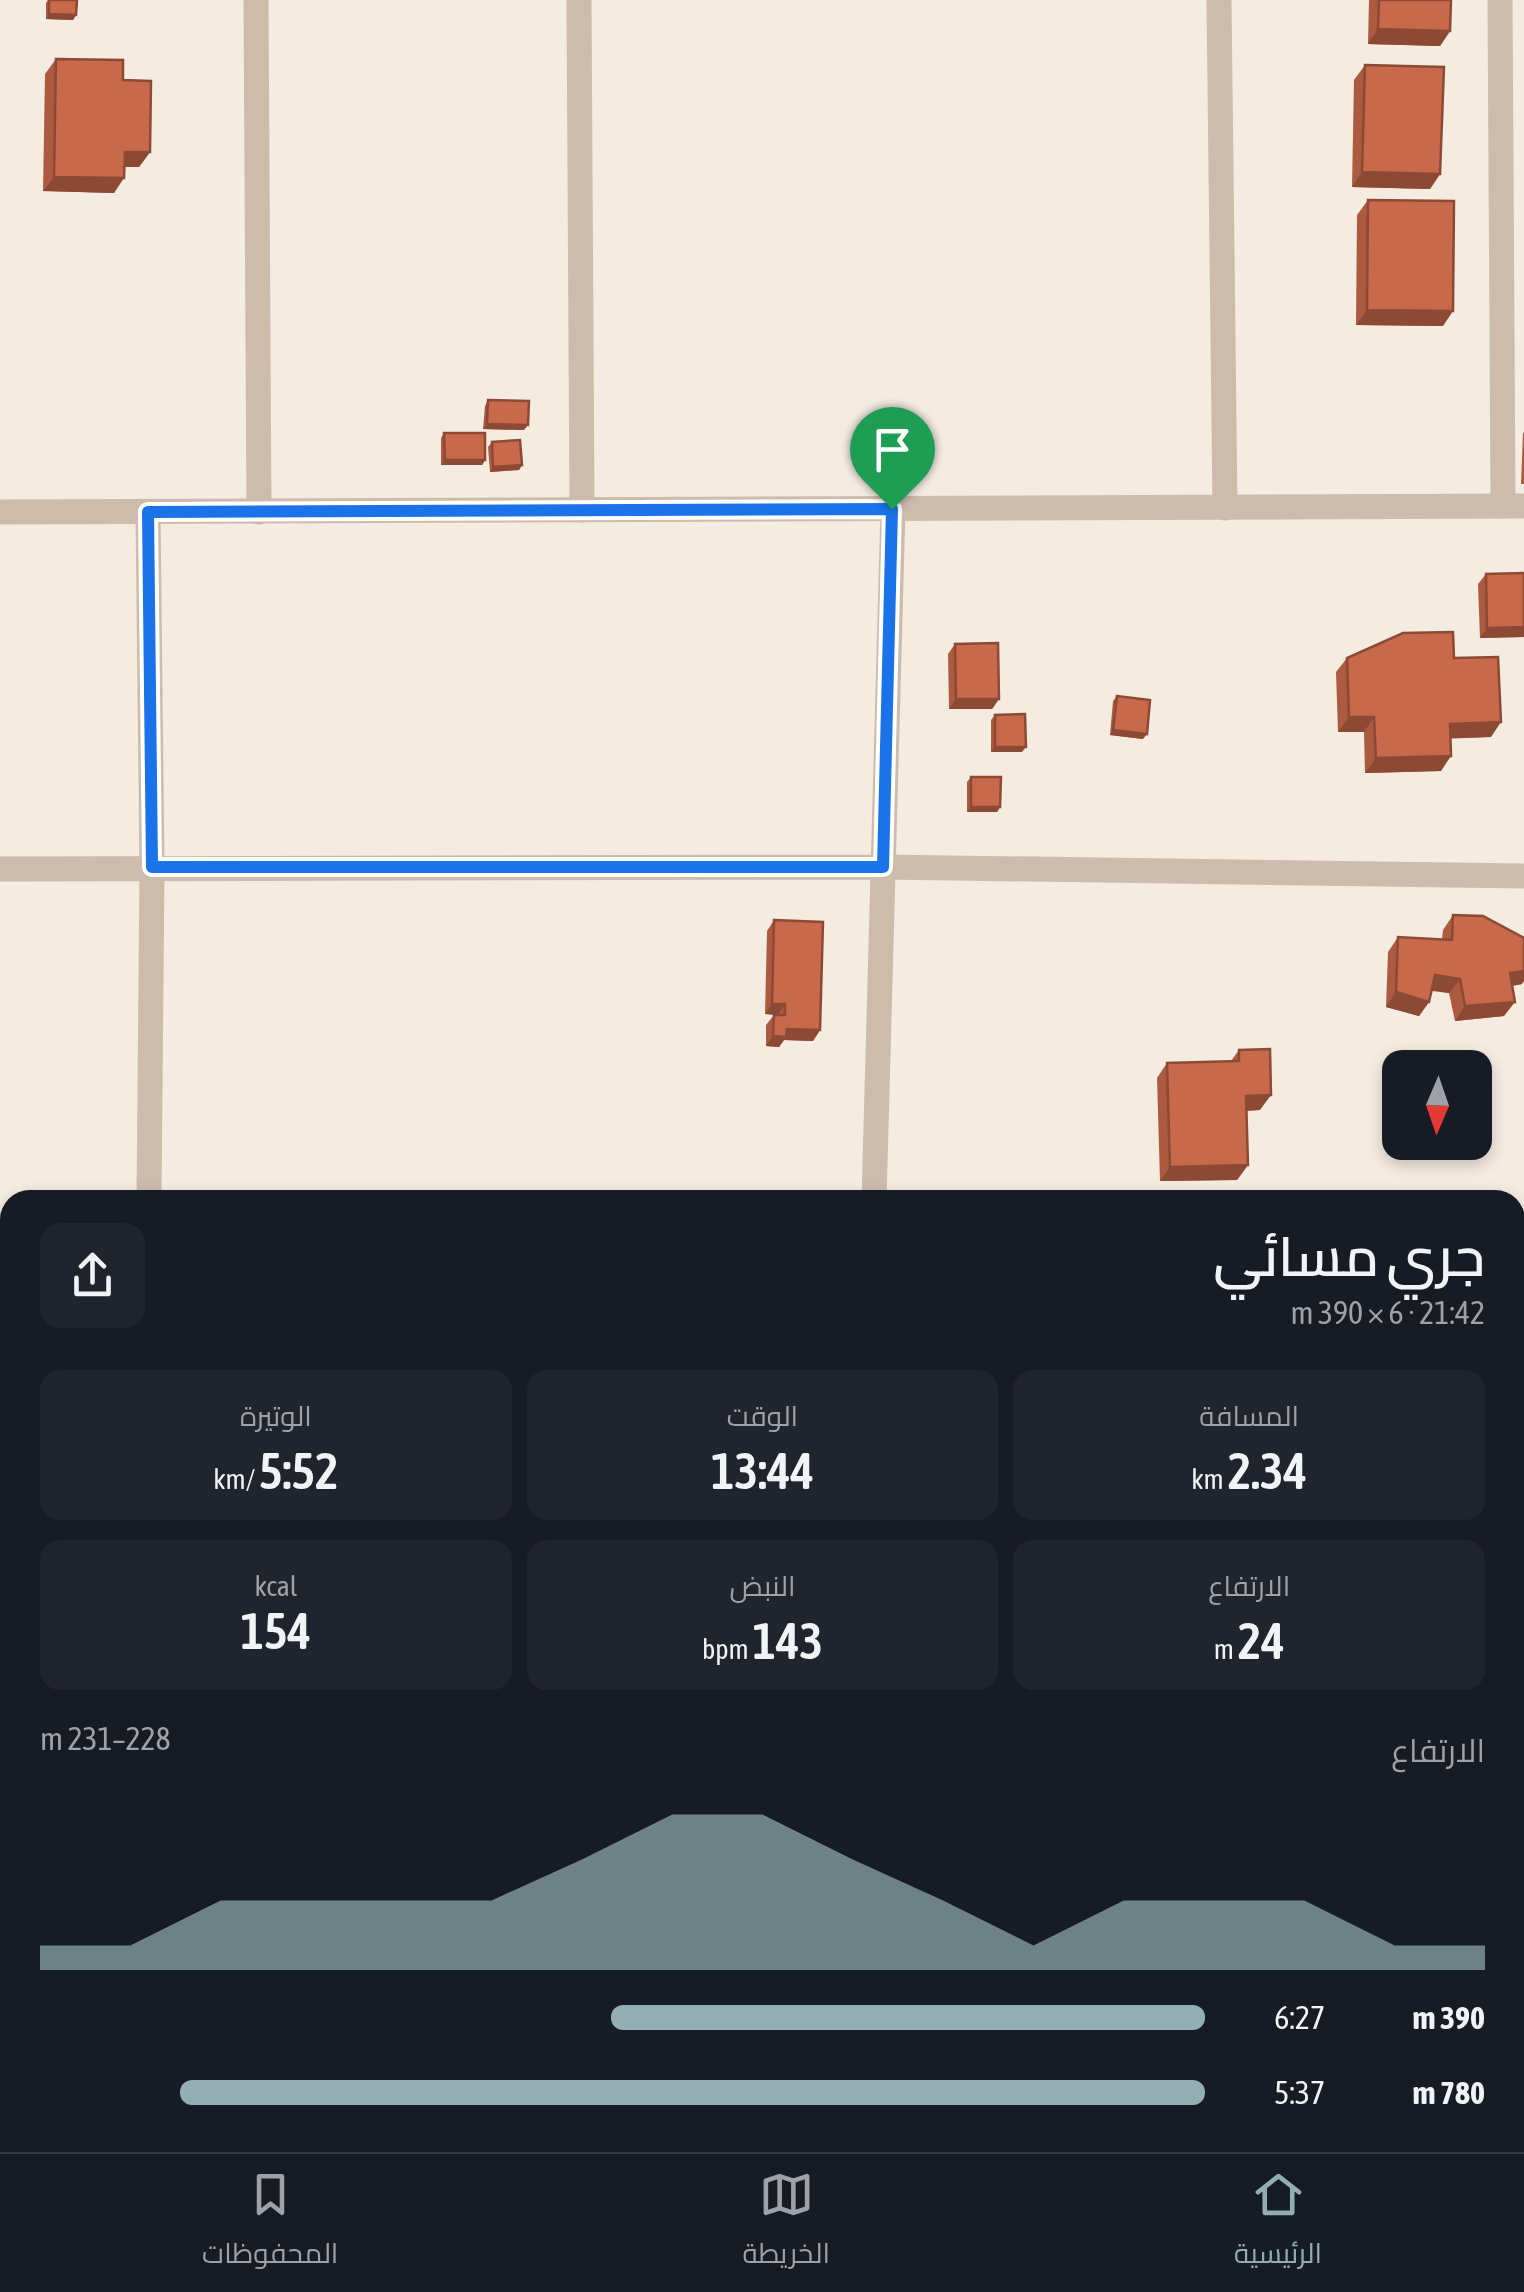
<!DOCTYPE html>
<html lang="ar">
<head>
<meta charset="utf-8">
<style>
	body { margin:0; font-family:"Asap Condensed",Cairo,sans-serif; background:#20242c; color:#f1f3f6; direction:rtl; height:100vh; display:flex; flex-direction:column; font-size:38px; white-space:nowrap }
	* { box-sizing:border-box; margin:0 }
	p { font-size:32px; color:#9ea1a6 }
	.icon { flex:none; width:55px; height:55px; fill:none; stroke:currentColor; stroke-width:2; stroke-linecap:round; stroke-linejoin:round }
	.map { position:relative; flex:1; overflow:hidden; direction:ltr }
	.side { position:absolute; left:0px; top:1190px; width:1525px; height:962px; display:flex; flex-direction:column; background:#171b24; border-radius:30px 30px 0 0; box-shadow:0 5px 15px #0003; direction:rtl }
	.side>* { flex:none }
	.needle { width:65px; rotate:182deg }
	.buttons { position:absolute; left:1382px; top:1050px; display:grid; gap:20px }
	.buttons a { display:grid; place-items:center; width:110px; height:110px; border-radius:20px; background:#171b24; box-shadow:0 5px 15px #0003; font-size:50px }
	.pin { position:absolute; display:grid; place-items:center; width:85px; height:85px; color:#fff; margin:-102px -42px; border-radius:50% 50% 50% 0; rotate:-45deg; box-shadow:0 0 10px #0007 }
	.pin .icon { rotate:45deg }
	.round { display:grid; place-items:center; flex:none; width:105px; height:105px; border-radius:20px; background:#20242c }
	.head { display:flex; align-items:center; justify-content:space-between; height:170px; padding:0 40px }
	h1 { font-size:55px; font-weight:600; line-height:75px }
	.metrics { display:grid; grid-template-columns:repeat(3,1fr); gap:15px; height:170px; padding:10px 40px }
	.metrics div { display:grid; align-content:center; border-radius:20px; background:#20242c; text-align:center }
	.metrics b { font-size:50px; font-weight:600 }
	.metrics small { font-size:28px; font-weight:400 }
	.metrics p { font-size:28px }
	.chart { height:280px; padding:20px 40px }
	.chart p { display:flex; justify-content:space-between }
	.chart svg { width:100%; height:180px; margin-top:10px; fill:#92aeb2; opacity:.7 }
	ul { padding:0 40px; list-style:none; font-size:32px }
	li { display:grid; grid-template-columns:160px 120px 1fr; align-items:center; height:75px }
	li i { height:25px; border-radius:12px; background:#92aeb2 }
	.dock { display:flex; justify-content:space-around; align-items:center; height:140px; border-top:2px solid #363941; background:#171b24; font-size:28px; color:#9ea1a6 }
	.dock a { display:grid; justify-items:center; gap:5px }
	.dock .on { color:#92aeb2 }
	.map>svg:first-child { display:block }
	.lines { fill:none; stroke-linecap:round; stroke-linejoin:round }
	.minor { stroke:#cdbbac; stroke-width:25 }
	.tertiary { stroke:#cdbbac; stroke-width:25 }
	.wall { fill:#ac5a40 }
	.shaded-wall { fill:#8c4a34 }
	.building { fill:#c8694b; stroke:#8c4a34; stroke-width:2.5 }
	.route-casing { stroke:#fff; stroke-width:20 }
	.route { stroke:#1a73e8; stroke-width:12 }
</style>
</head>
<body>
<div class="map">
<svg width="1524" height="2152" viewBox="0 0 1524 2152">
	<rect width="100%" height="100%" fill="#f4ebe1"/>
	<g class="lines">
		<path class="minor" d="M256,0L259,512
			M579,0L582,510
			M1219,0L1225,508
			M1500,0L1503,506
			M148,512L152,867L149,1200
			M0,869L883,867L1524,876
			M874,1200L893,509
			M0,1225H10
			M1515,1236H1524
			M1515,1563H1524
			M0,1568H10
			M1515,1744L1524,1738
			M0,1911L10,1912
			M1515,2084L1524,2083
			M156,2142V2152
			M495,2142L497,2152
			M1074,2142L1077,2152
			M1345,2142L1346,2152
			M880,2152L895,2142"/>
		<path class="tertiary" d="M0,512L1524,506"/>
	</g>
	<path class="wall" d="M48,0H77L76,15L73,20L46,19V3Z
		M1369,0H1451L1450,31L1440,46L1368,44Z
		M56,59L123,80L150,152L139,167H124L114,193L43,191L45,74Z
		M1365,65L1440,174L1430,189L1352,187L1354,80Z
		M1368,200L1443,326L1356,325L1357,215Z
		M488,400L524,430L483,429L485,406Z
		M1524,432V484H1521L1523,433Z
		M444,433L485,460L482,465H441V438Z
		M492,442L522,465L519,470L490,472L488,447Z
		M1524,573V637L1480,638L1478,584L1486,574Z
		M955,644L999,699L992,709H949L948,654Z
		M1347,658H1454L1491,737L1451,738L1441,771L1365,773L1364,732H1338L1336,672Z
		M1117,696L1143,739L1110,735L1113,701Z
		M995,715L1022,752H991V720Z
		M971,777L1000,807L997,812H967V782Z
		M1453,915L1522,984L1512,986L1504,1016L1455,1021L1449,993L1431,991L1429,1002L1419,1016L1386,1007L1388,952L1398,937L1442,939L1443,930Z
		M774,920L820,1030L813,1041L784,1040L779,1047L766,1046V1025L774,1015H778L765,1014L767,931Z
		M1239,1050L1260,1110L1246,1111L1248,1165L1237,1180L1160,1181L1157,1078L1167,1063L1231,1061Z"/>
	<path class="shaded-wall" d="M49,14L76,15L73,20L46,19Z
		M1378,29L1450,31L1440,46L1368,44Z
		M125,152H150L139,167H114Z
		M1362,172L1440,174L1430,189L1352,187Z
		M54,177L124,178L114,193L43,191Z
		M1367,310L1453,311L1443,326L1356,325Z
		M487,424L528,425L524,430L483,429Z
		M445,460H485L482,465H441Z
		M522,465L519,470L490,472L493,467Z
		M1524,627V637L1480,638L1487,628Z
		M956,699H999L992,709H949Z
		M1349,717H1374L1364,732H1338Z
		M1501,722L1491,737L1440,739L1450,724Z
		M1113,730L1147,734L1143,739L1110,735Z
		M995,747H1026L1022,752H991Z
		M1451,756L1441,771L1365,773L1376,758Z
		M971,807H1000L997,812H967Z
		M1524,971V981L1522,984L1500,988L1510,973Z
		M1435,975L1460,979L1449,993L1425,989Z
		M1396,992L1429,1002L1419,1016L1386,1007Z
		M1515,1002L1504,1016L1455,1021L1465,1006Z
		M772,1004H785L778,1015L765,1014Z
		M787,1029L820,1030L813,1041L784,1040L779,1047L766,1046L773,1036Z
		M1271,1095L1260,1110L1235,1111L1246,1096Z
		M1248,1165L1237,1180L1160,1181L1170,1167Z"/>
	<path class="building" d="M49,0H77L76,15L49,14Z
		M1379,0H1451L1450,31L1378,29Z
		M56,59L123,60V80L151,81L150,152H125L124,178L54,177Z
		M1365,65L1444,67L1440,174L1362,172Z
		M1368,200L1454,201L1453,311L1367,310Z
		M488,400L529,401L528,425L487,424Z
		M444,433H485V460H445Z
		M520,440L522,465L493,467L492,442Z
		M1524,573V627L1487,628L1486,574Z
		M1453,632L1454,658L1498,657L1501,722L1450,724L1451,756L1376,758L1374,717H1349L1347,658L1403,633Z
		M998,643L999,699H956L955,644Z
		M1117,696L1150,700L1147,734L1113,730Z
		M1025,714L1026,747H995V715Z
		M971,777H1001L1000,807H971Z
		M1453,915L1483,916L1524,938V971L1510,973L1515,1002L1465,1006L1460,979L1435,975L1429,1002L1396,992L1398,937L1452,940Z
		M774,920L823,922L820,1030L787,1029L786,1037L773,1036L774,1015H785V1004H772Z
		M1270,1049L1271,1095L1246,1096L1248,1165L1170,1167L1167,1063L1239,1061V1050Z"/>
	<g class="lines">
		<defs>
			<path id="route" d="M892,509L883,867H152L148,512Z"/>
		</defs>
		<use href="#route" class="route-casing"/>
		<use href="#route" class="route"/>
	</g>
</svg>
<div class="buttons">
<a><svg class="needle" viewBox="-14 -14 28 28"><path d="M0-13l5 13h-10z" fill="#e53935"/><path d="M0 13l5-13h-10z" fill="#9ea1a6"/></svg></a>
</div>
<div class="pin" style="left:892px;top:509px;background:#1e9e55"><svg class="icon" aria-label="arrive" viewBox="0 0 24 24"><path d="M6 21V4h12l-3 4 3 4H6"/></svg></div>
<section class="side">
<div class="head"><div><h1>جري مسائي</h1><p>21:42 · 6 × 390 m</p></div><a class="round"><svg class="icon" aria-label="share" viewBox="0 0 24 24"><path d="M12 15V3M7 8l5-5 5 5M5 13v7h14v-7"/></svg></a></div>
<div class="metrics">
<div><p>المسافة</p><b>2.34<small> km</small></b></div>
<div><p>الوقت</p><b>13:44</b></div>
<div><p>الوتيرة</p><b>5:52<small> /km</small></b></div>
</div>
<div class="metrics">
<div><p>الارتفاع</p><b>24<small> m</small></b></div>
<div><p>النبض</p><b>143<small> bpm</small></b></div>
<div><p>kcal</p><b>154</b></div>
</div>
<div class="chart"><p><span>الارتفاع</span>228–231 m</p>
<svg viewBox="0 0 160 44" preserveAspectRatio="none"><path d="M0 44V38L10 38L20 27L30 27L40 27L50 27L60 17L70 6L80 6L90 17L100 27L110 38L120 27L130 27L140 27L150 38L160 38V44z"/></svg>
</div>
<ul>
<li><b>390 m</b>6:27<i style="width:51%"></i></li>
<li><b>780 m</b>5:37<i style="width:88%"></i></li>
</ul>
</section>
</div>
<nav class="dock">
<a class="on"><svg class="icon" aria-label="home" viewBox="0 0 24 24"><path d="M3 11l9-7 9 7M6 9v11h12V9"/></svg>الرئيسية</a>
<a><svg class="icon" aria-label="map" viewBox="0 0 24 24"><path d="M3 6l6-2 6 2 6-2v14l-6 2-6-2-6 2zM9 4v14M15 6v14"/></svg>الخريطة</a>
<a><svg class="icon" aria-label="saved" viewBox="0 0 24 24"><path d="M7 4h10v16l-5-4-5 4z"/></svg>المحفوظات</a>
</nav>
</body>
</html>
